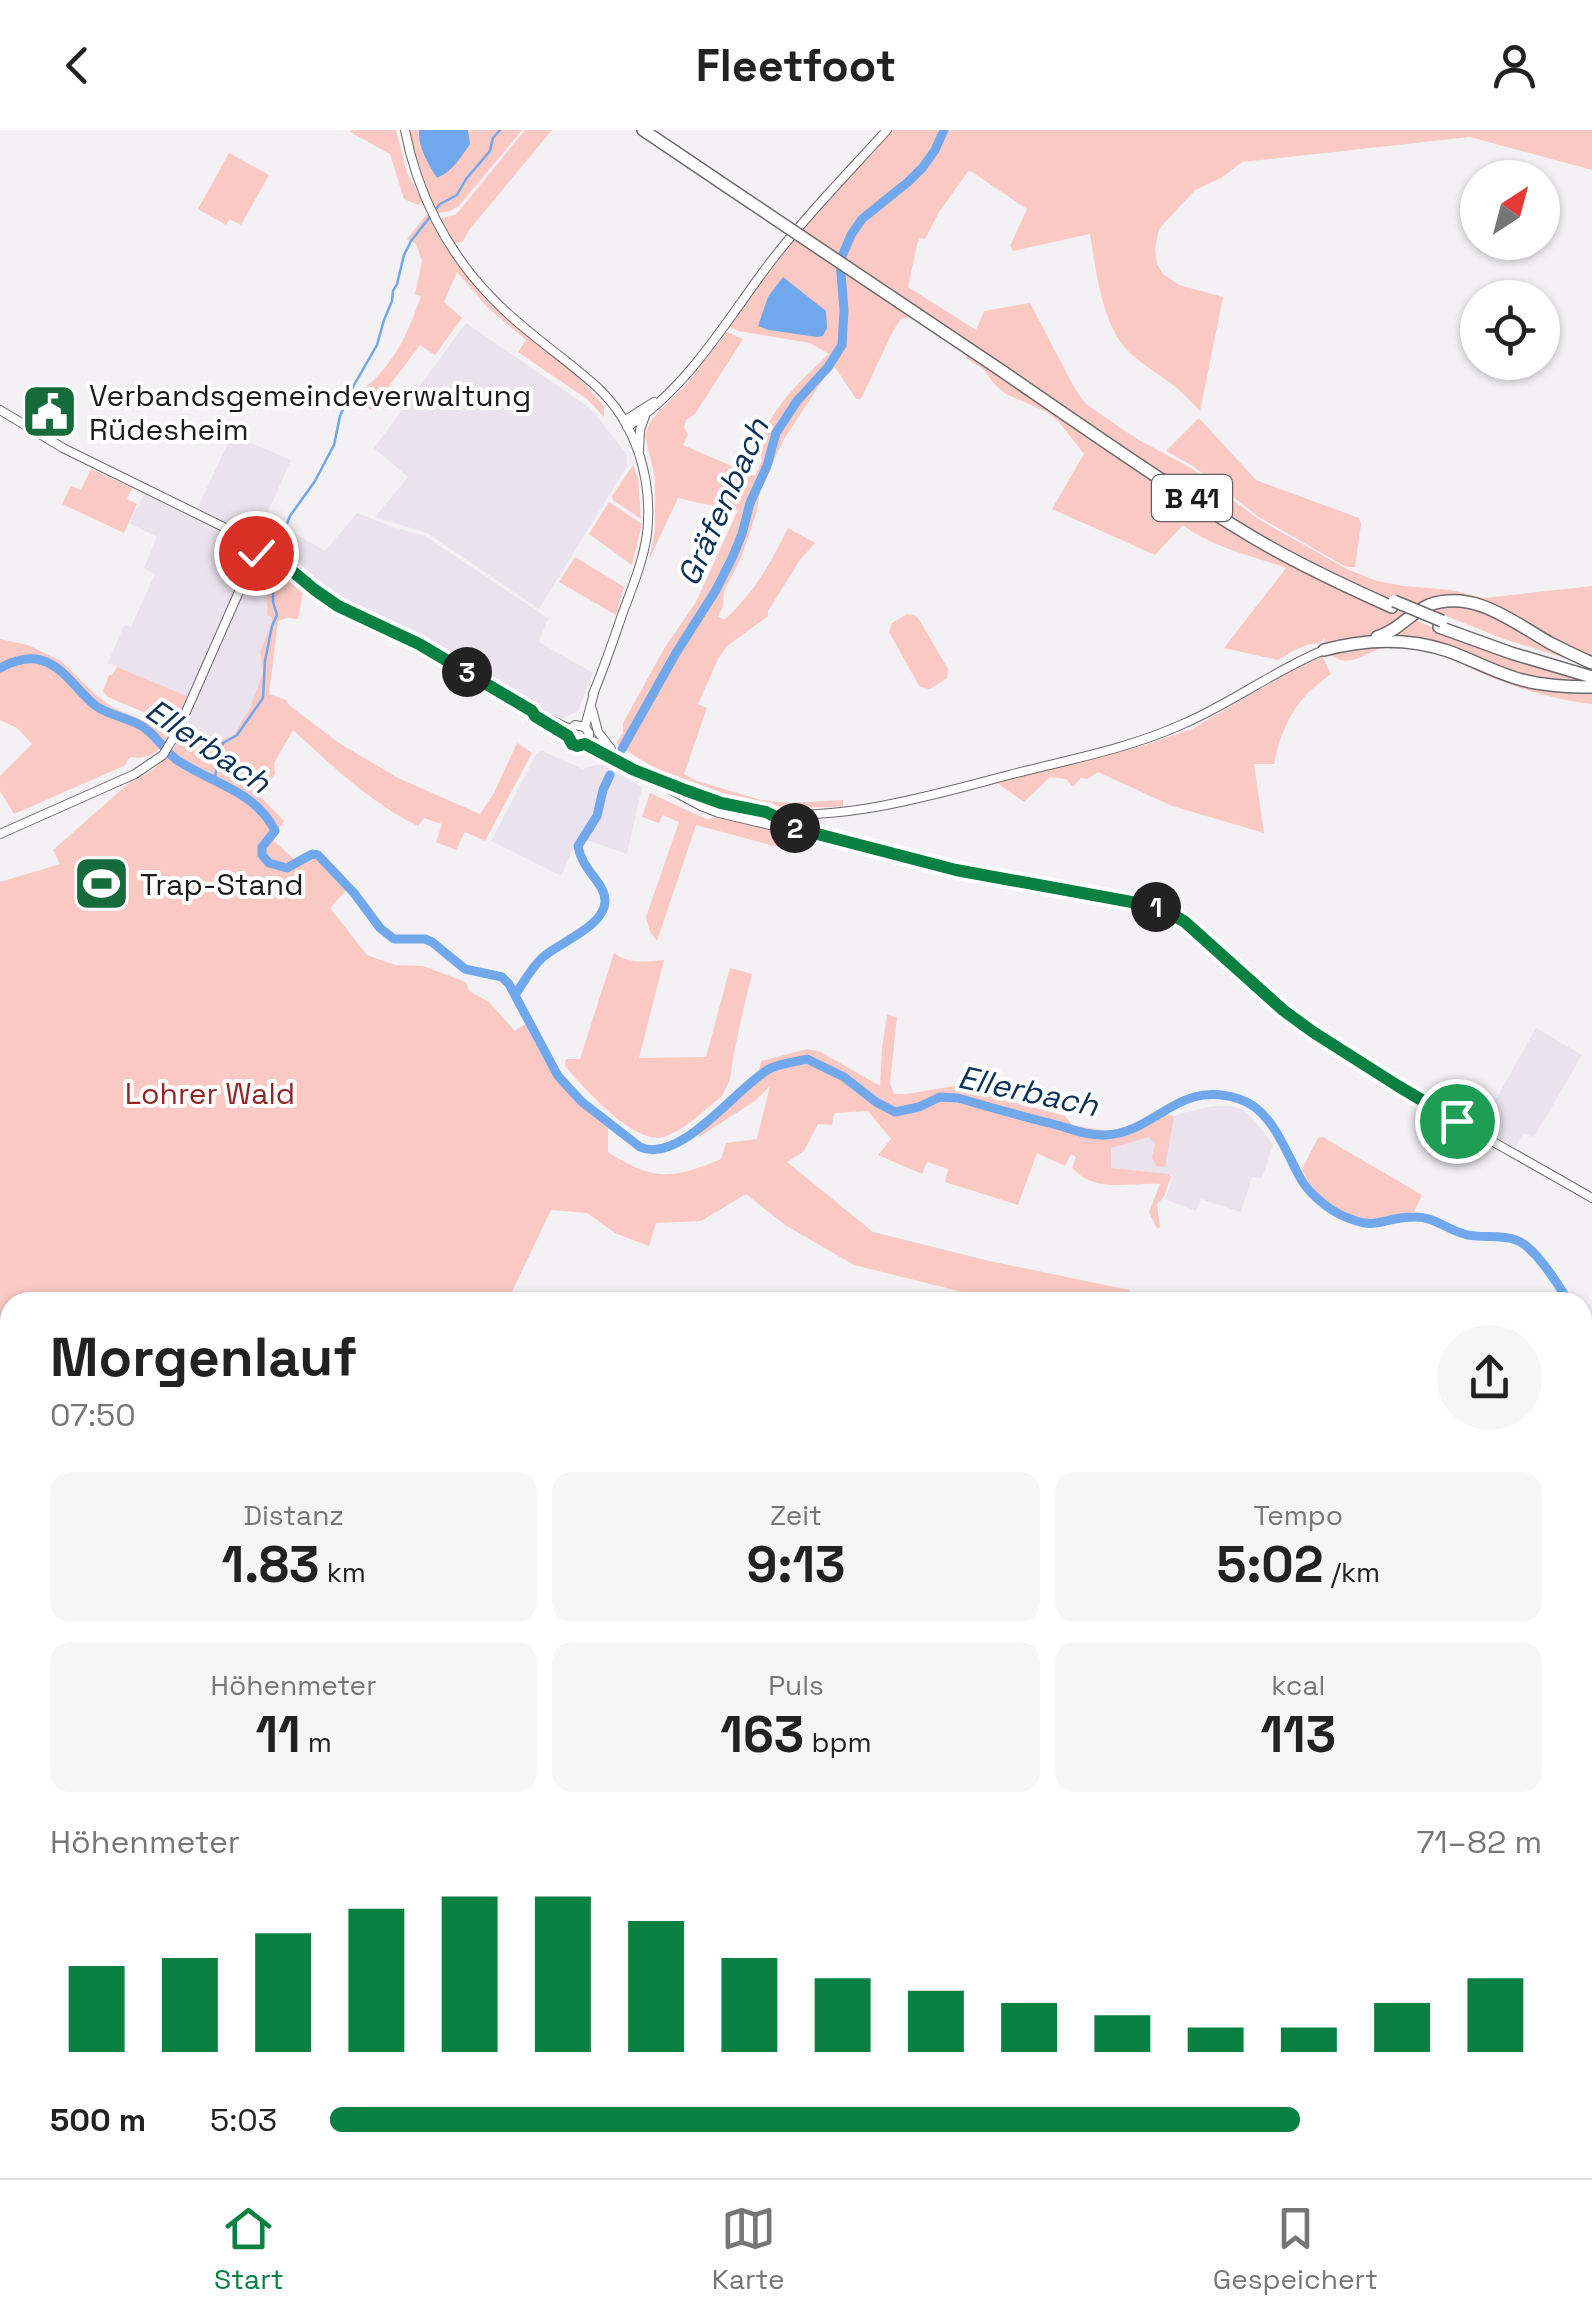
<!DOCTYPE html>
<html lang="de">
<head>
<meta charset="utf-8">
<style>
	body { margin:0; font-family:"Space Grotesk",sans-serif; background:#f6f6f6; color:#222; height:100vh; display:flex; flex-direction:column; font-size:38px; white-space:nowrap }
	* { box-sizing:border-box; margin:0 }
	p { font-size:32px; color:#767676 }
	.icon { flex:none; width:55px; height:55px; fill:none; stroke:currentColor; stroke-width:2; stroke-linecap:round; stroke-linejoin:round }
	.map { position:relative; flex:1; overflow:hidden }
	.details { position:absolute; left:0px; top:1162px; width:1592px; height:888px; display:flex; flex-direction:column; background:#fff; border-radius:30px 30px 0 0; box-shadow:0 2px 8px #0004 }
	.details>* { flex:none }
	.needle { width:65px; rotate:36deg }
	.fabs { position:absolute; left:1460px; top:30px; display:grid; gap:20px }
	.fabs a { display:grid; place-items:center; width:100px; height:100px; border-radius:50%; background:#fff; box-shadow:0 2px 8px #0004; font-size:50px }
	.pin { position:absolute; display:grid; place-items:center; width:85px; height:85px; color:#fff; margin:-42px; border:5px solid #fff; border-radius:50%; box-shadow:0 2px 10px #0007 }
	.km { position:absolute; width:50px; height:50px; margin:-25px; border-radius:50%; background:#222; color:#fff; font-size:28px; line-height:50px; text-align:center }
	.round { display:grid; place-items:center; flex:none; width:105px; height:105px; border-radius:52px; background:#f6f6f6 }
	.head { display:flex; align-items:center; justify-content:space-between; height:170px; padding:0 50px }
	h1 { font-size:55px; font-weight:700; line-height:75px }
	.stats { display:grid; grid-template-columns:repeat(3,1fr); gap:15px; height:170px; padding:10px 50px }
	.stats div { display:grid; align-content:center; border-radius:20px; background:#f6f6f6; text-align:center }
	.stats b { font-size:50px; font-weight:700 }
	.stats small { font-size:28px; font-weight:400 }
	.stats p { font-size:28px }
	.chart { height:280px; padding:20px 50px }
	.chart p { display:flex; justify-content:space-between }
	.chart svg { width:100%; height:180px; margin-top:10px; stroke:#0b8043; stroke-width:6 }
	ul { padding:0 50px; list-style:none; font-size:32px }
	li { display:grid; grid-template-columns:160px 120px 1fr; align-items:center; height:75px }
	li i { height:25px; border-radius:12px; background:#0b8043 }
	header { display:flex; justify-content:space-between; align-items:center; height:130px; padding:0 50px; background:#fff; font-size:45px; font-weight:700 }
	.menu { display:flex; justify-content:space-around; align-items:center; height:140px; border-top:2px solid #e0e0e0; background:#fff; font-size:28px; color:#767676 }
	.menu a { display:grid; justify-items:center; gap:5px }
	.menu .current { color:#0b8043 }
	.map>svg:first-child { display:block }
	.built { fill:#eae2ec }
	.green { fill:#fac9c4 }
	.water { fill:#70a8eb }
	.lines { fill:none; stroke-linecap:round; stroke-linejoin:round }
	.stream { stroke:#70a8eb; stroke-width:2.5 }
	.river { stroke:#70a8eb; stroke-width:9 }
	.secondary-casing { stroke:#6b696c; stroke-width:10 }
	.primary-casing { stroke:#6b696c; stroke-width:11 }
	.highway-casing { stroke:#6b696c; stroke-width:14 }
	.secondary { stroke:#fff; stroke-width:8 }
	.primary { stroke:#fff; stroke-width:9 }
	.highway { stroke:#fff; stroke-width:11 }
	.highway-bridge-casing { stroke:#6b696c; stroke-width:14; stroke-linecap:butt }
	.highway-bridge { stroke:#fff; stroke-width:11 }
	.route-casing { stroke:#fff; stroke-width:20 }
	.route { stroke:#0b8043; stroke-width:12 }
	.labels { text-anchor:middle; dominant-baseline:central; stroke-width:8; stroke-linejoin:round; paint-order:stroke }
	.shield { fill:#fff; stroke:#616061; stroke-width:2.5 }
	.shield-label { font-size:28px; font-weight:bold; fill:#1d1c1d }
	.poi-label { font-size:30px; fill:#1d1c1d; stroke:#fff; text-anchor:start }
	.park-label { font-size:30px; fill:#932625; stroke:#fff }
	.water-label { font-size:32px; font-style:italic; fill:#09315b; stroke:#fff }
</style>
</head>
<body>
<header><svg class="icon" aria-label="back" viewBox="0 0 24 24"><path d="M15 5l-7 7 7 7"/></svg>Fleetfoot<svg class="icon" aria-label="person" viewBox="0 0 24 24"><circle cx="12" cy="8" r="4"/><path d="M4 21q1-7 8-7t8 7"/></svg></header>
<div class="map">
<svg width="1592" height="2048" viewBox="0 0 1592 2048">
	<rect width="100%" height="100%" fill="#f3f1f4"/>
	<path class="built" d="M466,193L590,278L626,323L627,336L539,479L427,403L375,387L408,347L374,318Z
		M232,305L291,330L264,391L305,409L325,421L357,383L393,397L425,406L548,488L539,512L593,543L578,581L565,587L561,592L554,590L393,497L341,471L273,418L262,436L269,439L267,444V484L272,487V492L260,522L263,542L250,578L234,606L216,612L183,599L195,570L108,533L124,495L131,497L155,444L144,438L157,407L129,393L144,364L193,387Z
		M542,621L583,639L595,635H603L642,657L627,724L578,707L561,746L491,711L537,623Z
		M1536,898L1582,925L1534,1007L1523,1003L1515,1018L1480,997Z
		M1213,976H1231L1243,980L1255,991L1273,1015L1262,1048L1252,1047L1241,1082L1201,1069L1196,1081L1165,1069L1173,1048L1171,1044L1100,1052L1097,1007L1144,999L1179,984Z"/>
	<path class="green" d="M351,0H396L407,43L423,72L418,75L404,69L390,24L350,2Z
		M409,0H419L418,5L459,30L469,14L468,0H522L459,76L450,81L438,83C423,57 414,30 409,0Z
		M525,0H552L470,99L463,111L455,114L441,88L455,85L459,81Z
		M882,0H1592V40L1470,7L1242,32L1221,48L1195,60L1159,99L1155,118L1157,134L1163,144L1179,155L1223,167L1200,281C1193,274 1186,266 1178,259C1163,246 1143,236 1128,221C1102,195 1096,140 1090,104L1013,121L1010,116L1027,79L969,40L939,82L925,109L920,108L917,114L908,157L976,200L984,181L1030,173L1075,259L1086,274L1137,309L1191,338L1258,389L1347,439L1377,451L1404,456L1451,460L1484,468L1592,456V530L1455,468L1381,505L1323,515L1325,508L1320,513C1305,513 1291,522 1278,530L1224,518L1286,438C1253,426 1211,417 1183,395L1155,425L1052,379L1084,324L1059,292L1047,282L1006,264L994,254L984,239L966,228L967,223L910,187L901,189L892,203L861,269H856L835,237L824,248L784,309L760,360L757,381L741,428L724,461L723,477L718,486L724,490C756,460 769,436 788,398L815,413L800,430L768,481V486L727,516L718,529L698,574L707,578L684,644L697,651L761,670L787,673L843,670V677C815,677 786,679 758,674C707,665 658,644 616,613L623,603V593L665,517L696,472L738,380L723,374L708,375L678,368L649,430L655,400V348L645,305L650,292L660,280L686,255L727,202L743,209L695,284L686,290L684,297L688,304L683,315L755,346L762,331C751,295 805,246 829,224L810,213L738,201L729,196L760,152L808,94L803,86Z
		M229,23L269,45L241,95L229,89L226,95L198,79Z
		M427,84L442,112L489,173L575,244L604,276V287L587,269L518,222L526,210L488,178L457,142L444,172L462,188L435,225L420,215L371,280L354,268C393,235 404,214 421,166L415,164L422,131L416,114L407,109Z
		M1199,288L1256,350L1359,388L1361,394L1355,437H1346L1259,387L1193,336L1166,321Z
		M633,335L638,348L641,389L613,370L612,366Z
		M91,339L132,358L127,369L137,374L124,403L62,374L71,356L81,360Z
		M609,372L642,394L632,435L589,404Z
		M575,427L624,457L616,485L559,452Z
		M264,432L273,434L304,458L298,489L287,488L278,491L269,564L286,570L290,576L339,613L398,648L480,684L494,663L517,613L532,623L485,711L465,702L456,720L436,712L442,694L424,688L418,696C371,673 332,636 293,600L274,633L275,644L259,665L284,691L272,709L297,732L316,720L351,755L330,778L367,825L395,835L423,836L466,852L469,861L489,872L515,901L525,894L546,933L577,970L608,995V1022C654,1052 673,1049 721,1029L726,1013L757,1009L770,956L755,971L699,1007L697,996L759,942L761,931L807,919L821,922L880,956L882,918L887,885L897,887L890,953L894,964H906L954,956L1065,986L1072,995C1106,1000 1127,1008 1154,982L1174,986L1165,1037L1156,1036L1152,1028L1155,1013L1149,1007L1111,1018V1038L1169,1044L1171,1047L1164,1067L1157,1074L1160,1097L1157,1099L1149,1082L1160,1054C1129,1052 1096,1064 1072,1038L1076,1027L1071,1024L1065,1036L1037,1023L1018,1075L945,1052L948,1039L927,1032L922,1044L878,1025L891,1009L868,981L834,983L832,995L818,994L804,1021L787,1032L873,1102L989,1131L1130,1160L1127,1172L1108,1168L1057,1169V1172H1003L854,1135L785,1095L746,1064L701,1091L656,1093L649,1116L615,1103L587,1083L551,1080L507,1172H10V1204L0,1200V752L60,734L53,720L130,652L153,640L173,620L180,605L214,618L216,612L234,605L250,578L263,542L260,522L272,492V487L267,485L268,440L261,436Z
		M1436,475H1478L1587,535L1504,509L1426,478Z
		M907,484L916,486L920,491L948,539L947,548L930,559L920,557L918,554L889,502L892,493Z
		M1410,488L1444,502L1592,548V554L1548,552L1390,509Z
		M0,509L28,515L61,531L95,564L112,577L171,603C162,619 150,631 131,627L126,632V635L14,684L0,661V646L32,614L17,598L0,590Z
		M1397,514C1440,520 1478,540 1520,552C1543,558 1568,558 1592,559V574C1559,571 1524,560 1493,548C1469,538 1446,525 1420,520C1410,518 1399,515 1389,516C1369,519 1350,541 1331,525L1332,522L1361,516Z
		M1322,526L1331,544C1323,551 1313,557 1306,565C1288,584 1279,609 1274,634H1254L1264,703L1172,676L1098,642L1087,649L1081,648L1073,657L1066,649L1050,647L1024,672L997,653L1142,616L1192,599L1288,543Z
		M117,537L189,567L178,592L171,594L108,567L103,561L109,545H112Z
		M650,663L706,689L722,687L789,704L785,719L696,695L657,811L650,802L646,787L679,692L663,685L659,693L642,687Z
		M614,823C628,834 647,832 664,830L639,928L706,927L730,838L752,844C746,868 740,893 735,918C730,940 734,945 722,966C704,980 685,1001 663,1007C634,1015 583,957 565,936L566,929H580Z
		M1323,1007L1422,1065L1414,1082C1399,1084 1383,1089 1367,1089C1340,1090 1311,1063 1302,1039L1318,1008Z
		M1582,1221L1592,1235V1450L1583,1465Z
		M0,1368L10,1371V2040H915L905,2048H0Z"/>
	<path class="water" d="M419,0H468L470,14C461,27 452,42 437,48C428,33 418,18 419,0Z
		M783,147L826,181L827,198L823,206L817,207L769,200L758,196L768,167Z"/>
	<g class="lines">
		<path class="stream" d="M277,419L290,386L315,351L334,315L340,286L354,255L377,215L384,190L392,171L393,161L397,154L404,125L411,111L440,74L457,65L466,49L490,21L493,8L500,0
			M214,650L223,613L237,605L263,568L265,531L272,496L277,485L273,472V435"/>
		<path class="river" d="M0,538C11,532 23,528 36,529C63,533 76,561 96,576C109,585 124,587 138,594C155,602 163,620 177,630C211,653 256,661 275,701L262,717V725L269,733L287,738L312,724L318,725L354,763L380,798L394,809H425L432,812L465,839L502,847L509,854L558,946L582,972L640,1017C680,1035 736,958 769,939C780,933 796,932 807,929L844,947L876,972L895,982L919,977L940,967L958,968C989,977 1021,986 1053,994C1069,998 1087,1006 1105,1005C1157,1003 1176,949 1239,969C1273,979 1286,1024 1302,1051C1310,1064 1328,1079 1341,1085C1380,1103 1379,1087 1414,1087C1433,1086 1446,1099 1464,1104C1481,1109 1500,1104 1516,1110C1535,1116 1559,1156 1569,1172
			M622,619L676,523L716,460L733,426L742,404L750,373L767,336L776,303L797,271L828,237L842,215L844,180L840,131L851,105L862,89L908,52L923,37L935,20L944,0
			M515,865C524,852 531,838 543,827C560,812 605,796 605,771C605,752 582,741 578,716L597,686L603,660L610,645
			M1582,1206L1584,1217L1592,1231"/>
		<defs>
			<path id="secondary" d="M405,0C417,63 447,122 492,168C524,202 563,226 597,257C637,294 653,351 647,404C643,432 632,458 622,485C613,511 604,538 593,564
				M0,280L63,318L252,411
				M624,291L654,272
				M627,297C688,258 726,191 769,134C805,87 847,44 887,0
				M639,320L640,300L645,286
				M252,411L258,406L265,408L269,415L267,420
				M267,420L338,476L419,514L532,581L570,599
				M595,559L585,597L589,603V609C638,640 691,668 748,680C830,696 929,666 1009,645C1067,630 1128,619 1183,594C1232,573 1275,540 1324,520
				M592,579L598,602L611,619
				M585,597L575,595C561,605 573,623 587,613
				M585,615L608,627
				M634,640L701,676L719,683L787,699
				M766,682L802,700L939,736L1148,775C1192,787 1223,827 1256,857C1273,872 1291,886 1310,900C1400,962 1497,1013 1592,1068
				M0,704L135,644L163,625L178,600L256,423L251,416L252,411
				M1551,2040V2048"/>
			<path id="primary" d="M1582,1995L1592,1993
				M1234,2048L1246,2040"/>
			<path id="highway" d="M643,0L735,62
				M1002,241C1085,298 1167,356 1254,408C1298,434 1345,456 1392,477
				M1439,497L1511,523L1592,547
				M1377,507C1398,501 1410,483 1429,475C1474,459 1513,492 1550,513C1564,520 1578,527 1592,533
				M1324,520C1365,509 1407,507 1448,521C1473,530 1496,543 1522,550C1545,556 1568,557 1592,557"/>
		</defs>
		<use href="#secondary" class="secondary-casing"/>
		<use href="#primary" class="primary-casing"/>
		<use href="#highway" class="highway-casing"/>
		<use href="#secondary" class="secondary"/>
		<use href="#primary" class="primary"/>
		<use href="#highway" class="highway"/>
		<defs>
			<path id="highway-bridge" d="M735,62L1002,241
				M1394,471L1442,491"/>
		</defs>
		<use href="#highway-bridge" class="highway-bridge-casing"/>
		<use href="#highway-bridge" class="highway-bridge"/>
	</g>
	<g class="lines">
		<defs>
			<path id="route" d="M256,423L262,424L267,420L315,460L338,476L419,514L532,581L535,586L568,606L572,614L577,616L585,614L634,640L685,660L721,673L766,682L802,700L956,740L1148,775L1165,780L1185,792L1283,880L1313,902L1398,956L1457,991"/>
		</defs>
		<use href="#route" class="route-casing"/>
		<use href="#route" class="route"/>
	</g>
	<defs>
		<symbol id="civic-square" viewBox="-11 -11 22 22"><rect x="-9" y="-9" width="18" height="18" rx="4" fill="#166b3d" stroke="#fff"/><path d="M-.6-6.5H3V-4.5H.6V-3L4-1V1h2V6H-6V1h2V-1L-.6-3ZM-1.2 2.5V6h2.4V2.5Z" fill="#fff"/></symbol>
		<symbol id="stadium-square" viewBox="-11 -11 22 22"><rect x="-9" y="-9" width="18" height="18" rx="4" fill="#166b3d" stroke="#fff"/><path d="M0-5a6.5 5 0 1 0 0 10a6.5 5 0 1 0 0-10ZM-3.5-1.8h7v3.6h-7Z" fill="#fff"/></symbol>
	</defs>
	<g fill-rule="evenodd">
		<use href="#civic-square" x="18" y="250" width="63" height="63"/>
		<use href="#stadium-square" x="70" y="722" width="63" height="63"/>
	</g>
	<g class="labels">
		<rect class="shield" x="1152" y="345" width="80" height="46" rx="8"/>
		<g class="shield-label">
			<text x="1192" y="368">B 41</text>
		</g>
		<g class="poi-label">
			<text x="89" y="265">Verbandsgemeindeverwaltung<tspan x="89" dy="34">Rüdesheim</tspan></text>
			<text x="140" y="754">Trap-Stand</text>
		</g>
		<g class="park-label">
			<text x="210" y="963">Lohrer Wald</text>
		</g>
		<g class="water-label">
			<text transform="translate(723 372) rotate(-66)">Gräfenbach</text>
			<text transform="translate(208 616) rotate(34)">Ellerbach</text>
			<text transform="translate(1028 961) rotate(12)">Ellerbach</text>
		</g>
	</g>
</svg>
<div class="fabs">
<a><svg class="needle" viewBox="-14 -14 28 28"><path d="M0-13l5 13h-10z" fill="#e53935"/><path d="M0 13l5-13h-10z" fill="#767676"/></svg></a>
<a><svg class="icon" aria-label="locate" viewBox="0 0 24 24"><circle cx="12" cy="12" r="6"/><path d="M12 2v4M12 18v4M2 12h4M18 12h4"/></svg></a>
</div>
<div class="pin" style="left:1457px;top:991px;background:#1e9e55"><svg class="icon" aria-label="arrive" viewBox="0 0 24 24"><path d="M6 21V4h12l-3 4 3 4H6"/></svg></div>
<div class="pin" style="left:256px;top:423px;background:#d93025"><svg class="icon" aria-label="check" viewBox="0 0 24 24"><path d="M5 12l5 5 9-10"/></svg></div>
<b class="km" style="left:1156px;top:777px">1</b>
<b class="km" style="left:795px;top:698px">2</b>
<b class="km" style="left:467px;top:542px">3</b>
<section class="details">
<div class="head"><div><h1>Morgenlauf</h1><p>07:50</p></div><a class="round"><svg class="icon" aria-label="share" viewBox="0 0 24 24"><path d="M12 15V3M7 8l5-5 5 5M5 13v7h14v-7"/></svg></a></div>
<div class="stats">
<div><p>Distanz</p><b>1.83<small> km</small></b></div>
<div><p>Zeit</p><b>9:13</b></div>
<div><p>Tempo</p><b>5:02<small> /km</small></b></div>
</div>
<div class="stats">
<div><p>Höhenmeter</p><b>11<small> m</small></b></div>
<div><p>Puls</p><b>163<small> bpm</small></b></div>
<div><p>kcal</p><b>113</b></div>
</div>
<div class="chart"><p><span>Höhenmeter</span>71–82 m</p>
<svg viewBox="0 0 160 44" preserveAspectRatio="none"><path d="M5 44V23M15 44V21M25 44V15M35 44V9M45 44V6M55 44V6M65 44V12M75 44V21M85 44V26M95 44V29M105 44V32M115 44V35M125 44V38M135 44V38M145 44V32M155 44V26"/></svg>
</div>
<ul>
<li><b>500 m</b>5:03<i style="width:80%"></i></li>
</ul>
</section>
</div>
<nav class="menu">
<a class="current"><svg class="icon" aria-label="home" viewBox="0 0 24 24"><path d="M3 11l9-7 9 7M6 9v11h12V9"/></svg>Start</a>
<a><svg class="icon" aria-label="map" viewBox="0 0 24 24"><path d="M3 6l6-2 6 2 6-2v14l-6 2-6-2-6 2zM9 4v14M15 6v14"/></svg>Karte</a>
<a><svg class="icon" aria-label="saved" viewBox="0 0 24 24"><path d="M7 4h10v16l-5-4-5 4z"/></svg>Gespeichert</a>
</nav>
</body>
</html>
